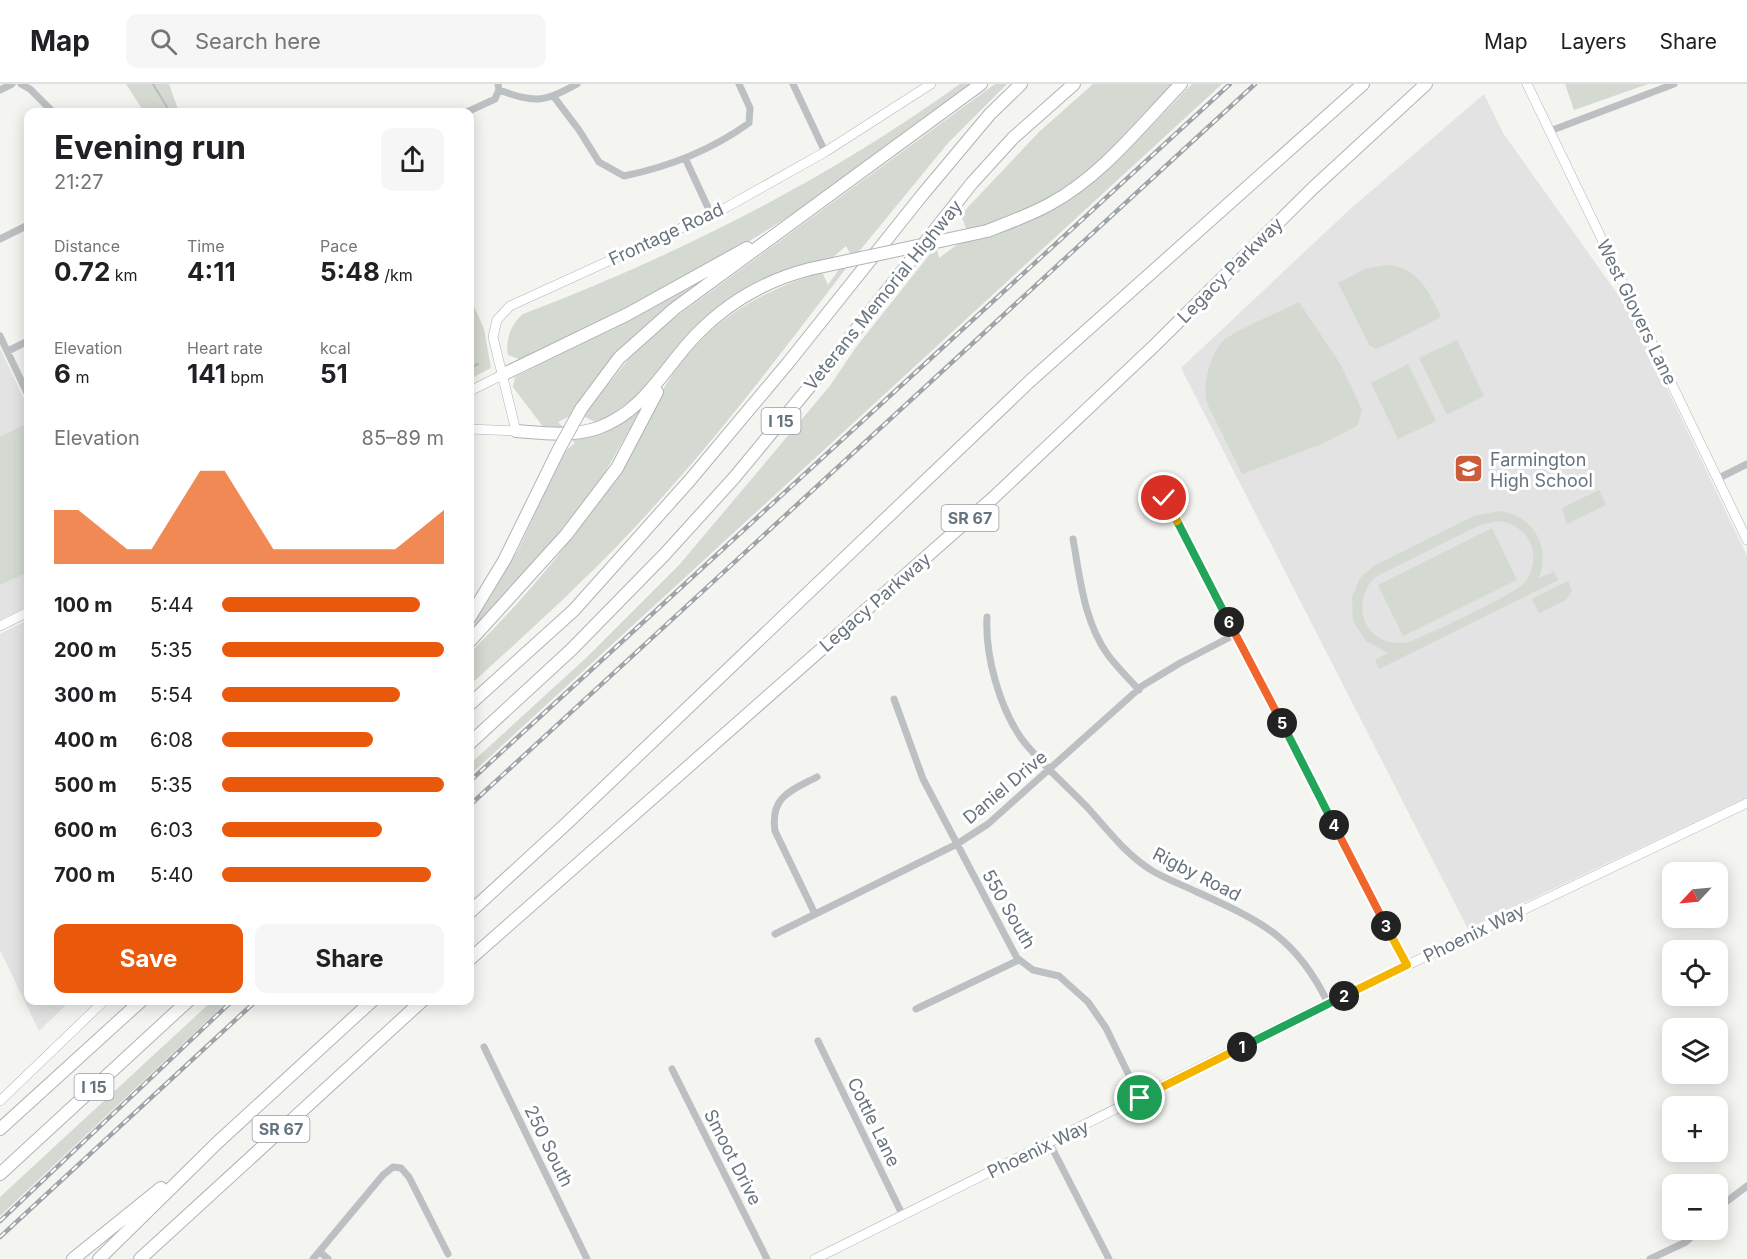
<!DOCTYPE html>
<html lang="en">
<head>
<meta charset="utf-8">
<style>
	body { margin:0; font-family:Inter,sans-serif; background:#f6f6f6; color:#202124; height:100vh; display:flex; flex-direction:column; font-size:22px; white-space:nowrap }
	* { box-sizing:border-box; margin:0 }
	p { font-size:20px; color:#757577 }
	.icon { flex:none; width:33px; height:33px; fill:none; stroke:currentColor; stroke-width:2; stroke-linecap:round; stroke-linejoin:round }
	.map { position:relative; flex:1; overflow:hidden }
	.drawer { position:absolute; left:24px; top:24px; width:450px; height:897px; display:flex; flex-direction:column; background:#fff; border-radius:12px; box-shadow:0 3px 15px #0003 }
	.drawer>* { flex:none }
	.needle { width:39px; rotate:244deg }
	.tools { position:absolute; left:1662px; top:778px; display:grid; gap:12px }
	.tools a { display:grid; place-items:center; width:66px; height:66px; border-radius:12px; background:#fff; box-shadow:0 3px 15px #0003; font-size:30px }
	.pin { position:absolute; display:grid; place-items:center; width:51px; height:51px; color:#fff; margin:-26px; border:3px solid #fff; border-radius:50%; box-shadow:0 2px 6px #0007 }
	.km { position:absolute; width:30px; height:30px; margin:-15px; border-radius:50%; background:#222; color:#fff; font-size:16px; line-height:30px; text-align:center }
	.round { display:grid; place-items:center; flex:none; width:63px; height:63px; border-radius:12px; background:#f6f6f6 }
	.summary { display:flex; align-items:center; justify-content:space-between; height:102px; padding:0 30px }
	h1 { font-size:33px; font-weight:700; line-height:45px }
	.figures { display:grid; grid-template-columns:repeat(3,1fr); gap:9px; height:102px; padding:6px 30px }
	.figures div { display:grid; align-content:center }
	.figures b { font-size:26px; font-weight:700 }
	.figures small { font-size:16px; font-weight:400 }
	.figures p { font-size:16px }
	.chart { height:168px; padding:12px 30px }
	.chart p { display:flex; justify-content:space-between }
	.chart svg { width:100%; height:108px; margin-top:6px; fill:#ea580c; opacity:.7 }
	.cta { display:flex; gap:12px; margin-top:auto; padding:12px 30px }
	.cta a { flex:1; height:69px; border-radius:12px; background:#ea580c; color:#fff; font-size:24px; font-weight:700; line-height:69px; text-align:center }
	.cta a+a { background:#f6f6f6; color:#202124 }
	ul { padding:0 30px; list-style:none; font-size:20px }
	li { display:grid; grid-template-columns:96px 72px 1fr; align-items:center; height:45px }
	li i { height:15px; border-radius:8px; background:#ea580c }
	header { display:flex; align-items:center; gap:36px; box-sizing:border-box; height:84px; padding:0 30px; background:#fff; border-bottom:2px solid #e0e0e0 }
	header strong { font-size:28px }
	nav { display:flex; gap:33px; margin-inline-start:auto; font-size:21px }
	.search { width:420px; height:54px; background:#f6f6f6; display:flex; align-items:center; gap:15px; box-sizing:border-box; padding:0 21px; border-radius:12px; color:#757577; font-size:22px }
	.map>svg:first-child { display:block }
	.built { fill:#e2e3e2 }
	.green { fill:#d4d9d1; fill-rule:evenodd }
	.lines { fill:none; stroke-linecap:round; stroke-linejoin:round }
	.stream { stroke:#b5c0c3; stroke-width:2 }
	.secondary-casing { stroke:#b1b5b9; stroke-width:10 }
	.highway-casing { stroke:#b0b3b6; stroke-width:14 }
	.street { stroke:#bcc0c2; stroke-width:7 }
	.secondary { stroke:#fff; stroke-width:9 }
	.highway { stroke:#fff; stroke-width:12 }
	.rail-casing { stroke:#9ea4a8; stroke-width:4.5 }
	.rail { stroke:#fff; stroke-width:2; stroke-dasharray:7; stroke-linecap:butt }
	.highway-bridge-casing { stroke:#b0b3b6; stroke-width:14; stroke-linecap:butt }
	.highway-bridge { stroke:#fff; stroke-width:12 }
	.split-1-casing { stroke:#fff; stroke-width:12 }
	.split-2-casing { stroke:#fff; stroke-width:12 }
	.split-3-casing { stroke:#fff; stroke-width:12 }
	.split-4-casing { stroke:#fff; stroke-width:12 }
	.split-5-casing { stroke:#fff; stroke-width:12 }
	.split-6-casing { stroke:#fff; stroke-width:12 }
	.split-7-casing { stroke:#fff; stroke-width:12 }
	.split-8-casing { stroke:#fff; stroke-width:12 }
	.split-1 { stroke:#f5b400; stroke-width:8 }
	.split-2 { stroke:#22a559; stroke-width:8 }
	.split-3 { stroke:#f5b400; stroke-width:8 }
	.split-4 { stroke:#f0652b; stroke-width:8 }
	.split-5 { stroke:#22a559; stroke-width:8 }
	.split-6 { stroke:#f0652b; stroke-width:8 }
	.split-7 { stroke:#22a559; stroke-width:8 }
	.split-8 { stroke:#f5b400; stroke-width:8 }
	.labels { text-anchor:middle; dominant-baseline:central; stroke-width:6; stroke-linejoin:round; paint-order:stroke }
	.shield { fill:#fff; stroke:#959ea5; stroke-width:1.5 }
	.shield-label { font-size:16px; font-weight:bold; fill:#67747e }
	.street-label { font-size:18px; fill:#67747e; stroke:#fff }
	.poi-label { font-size:18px; fill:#67747e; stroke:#fff; text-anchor:start }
</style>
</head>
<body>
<header>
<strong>Map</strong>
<div class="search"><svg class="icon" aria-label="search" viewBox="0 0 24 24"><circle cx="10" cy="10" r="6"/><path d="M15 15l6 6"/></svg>Search here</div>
<nav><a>Map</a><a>Layers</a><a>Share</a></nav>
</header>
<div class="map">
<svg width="1747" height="1175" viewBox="0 0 1747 1175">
	<rect width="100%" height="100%" fill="#f4f4f1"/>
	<path class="built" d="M1484,10L1503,49L1631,229L1747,472V713L1468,845L1181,284L1348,127Z
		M0,264L28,323V522L0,536Z
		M28,536V916L70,917L39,947L0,866V550Z"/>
	<path class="green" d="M126,0H169L179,28H144Z
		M960,0H972C918,39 866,81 810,118C720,180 621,228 524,277L508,271C505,256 511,240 523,230C678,171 825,97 960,0Z
		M995,0H1007L948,59L857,170L851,171L846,162L830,176L778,189L728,215L695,244L635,313L599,340L583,332L631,272L669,238Z
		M1093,0H1177C1138,41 1100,83 1052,114C1027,130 995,138 967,147L961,131L969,122L1039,48Z
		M1192,0H1222L470,691V680L586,574L680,480L829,303L857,262L934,165L937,164L939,174L958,160L997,149L1089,101L1120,74Z
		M1565,0H1648L1574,26Z
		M1386,181C1418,182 1429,208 1441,233L1377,265L1370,262L1338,199L1365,185Z
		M847,183C788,260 730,338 665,410C605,479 537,540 470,601V569C521,518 567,465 606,405C631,369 648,328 672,291C709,237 760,207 822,188L828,201L840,184Z
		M721,185L645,242L623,263L586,306L572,331L558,338L564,344H544L513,303L515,293L641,229Z
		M470,213L484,245L491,284L470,295Z
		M1299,218L1341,281L1362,326L1357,342L1322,360L1242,390L1207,319C1202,301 1210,271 1223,257C1230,249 1285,225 1299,218Z
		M1457,256L1484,312L1447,331L1419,274Z
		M1408,280L1436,337L1398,355L1371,299Z
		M642,323L594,408L563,450L470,553V543L519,464L563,369L575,359L571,355C600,354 621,343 642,323Z
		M26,340L28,346V488L0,501V353Z
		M1599,406L1606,421L1567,440L1562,424Z
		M1499,427C1533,431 1551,462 1539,494L1554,488L1558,496L1379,585L1375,576L1388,569L1366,557L1353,537L1352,513L1360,494L1374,482L1474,432ZM1499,437C1513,439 1525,447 1531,460C1536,473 1533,489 1524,499C1512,512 1429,550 1409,558C1368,566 1347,523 1375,493L1480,441Z
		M1492,444L1517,496L1403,552L1378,501Z
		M1568,497L1572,506L1566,516L1539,529L1532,515Z
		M212,917H228L0,1132V1113Z"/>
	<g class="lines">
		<path class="stream" d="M153,0L170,28
			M470,284L478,280"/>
		<defs>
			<path id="secondary" d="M1527,0L1747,456
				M470,307L502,291
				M470,345L516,347L493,253L497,236L510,222L727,123L825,68L931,0
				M0,542L28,528
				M0,1017L105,916
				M815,1175L1328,919L1747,719"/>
			<path id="highway" d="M987,147C1008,139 1030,131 1050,120C1103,91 1140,42 1181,0
				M502,291L628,230L747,164
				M581,325L619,274L674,225L981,0
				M516,347C542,349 572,353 598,344C645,327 664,284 696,251C727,219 767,196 810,185
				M470,533L505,475L559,365
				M470,557L566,451L617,384L657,308
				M470,620L574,526L690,396L788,279L923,110L990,30L1021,0
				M470,659L571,566L665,470L734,394L844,261L972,99L1013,54L1074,0
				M470,828L566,740L1030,297L1363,0
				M470,875L993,414L1155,261L1313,104L1426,0
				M0,1045L142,916
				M0,1090L189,916
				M73,1175L161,1104
				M99,1175L218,1058L373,916
				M140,1175L423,916"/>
		</defs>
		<use href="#secondary" class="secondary-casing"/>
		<use href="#highway" class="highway-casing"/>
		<path class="street" d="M21,0L30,5L53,28
			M793,0L825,68
			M0,6L12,0
			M499,6C536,19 542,19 577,0
			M554,13L579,46L599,78L624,92C668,83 713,65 749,39L750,24L739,0
			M467,28L495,15L499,6L498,0
			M1550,47L1674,0
			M685,74L711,130
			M0,155L28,141
			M0,252L28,311
			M8,267L28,257
			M1717,395L1747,380
			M1164,414L1407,881
			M1073,455C1080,494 1084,538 1108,571C1117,583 1128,594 1139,606
			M987,533C985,571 999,622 1021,654C1037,676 1067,702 1087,723C1106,744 1124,768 1148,784C1162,794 1181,800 1197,808C1261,837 1296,853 1328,919
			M894,615L923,695L1017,874L1033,886L1059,892L1088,918L1106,944L1140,1014
			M815,830L775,747C770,713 790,707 817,693
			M775,850L957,760L988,740L1142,602L1180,579L1236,550
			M916,925L1019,876
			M818,957L903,1132
			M484,963L587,1175
			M672,985L767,1175
			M1050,1060L1109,1175
			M1718,1124L1747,1102
			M320,1168L328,1175
			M313,1175L383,1091L393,1083L401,1084L409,1093L448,1170
			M1650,1175L1686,1158L1699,1146"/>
		<use href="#secondary" class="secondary"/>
		<use href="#highway" class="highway"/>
		<defs>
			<path id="rail" d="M470,697L1230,0
				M470,721L1255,0
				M0,1137L233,916
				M0,1153L257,916"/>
		</defs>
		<use href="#rail" class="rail-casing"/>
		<use href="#rail" class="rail"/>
		<defs>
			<path id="highway-bridge" d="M810,185L987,147
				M559,365L581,325"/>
		</defs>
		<use href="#highway-bridge" class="highway-bridge-casing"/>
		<use href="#highway-bridge" class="highway-bridge"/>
	</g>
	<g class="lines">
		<defs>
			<path id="split-1" d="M1140,1014L1242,963"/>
			<path id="split-2" d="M1242,963L1344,912"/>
			<path id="split-3" d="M1344,912L1407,881L1386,842"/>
			<path id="split-4" d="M1334,741L1386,842"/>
			<path id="split-5" d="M1282,639L1334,741"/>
			<path id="split-6" d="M1229,538L1282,639"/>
			<path id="split-7" d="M1177,437L1229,538"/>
			<path id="split-8" d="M1164,414L1177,437"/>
		</defs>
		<use href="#split-1" class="split-1-casing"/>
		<use href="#split-2" class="split-2-casing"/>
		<use href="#split-3" class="split-3-casing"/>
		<use href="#split-4" class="split-4-casing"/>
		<use href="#split-5" class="split-5-casing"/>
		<use href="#split-6" class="split-6-casing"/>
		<use href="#split-7" class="split-7-casing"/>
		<use href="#split-8" class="split-8-casing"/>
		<use href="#split-1" class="split-1"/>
		<use href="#split-2" class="split-2"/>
		<use href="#split-3" class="split-3"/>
		<use href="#split-4" class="split-4"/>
		<use href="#split-5" class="split-5"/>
		<use href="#split-6" class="split-6"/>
		<use href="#split-7" class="split-7"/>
		<use href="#split-8" class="split-8"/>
	</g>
	<defs>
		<symbol id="school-square" viewBox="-11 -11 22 22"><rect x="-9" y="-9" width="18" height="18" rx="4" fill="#cc5b39" stroke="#fff"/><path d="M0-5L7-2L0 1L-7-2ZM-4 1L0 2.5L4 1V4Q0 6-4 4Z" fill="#fff"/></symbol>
	</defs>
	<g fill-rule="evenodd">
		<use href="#school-square" x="1452" y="368" width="33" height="33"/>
	</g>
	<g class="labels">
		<g class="shield">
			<rect x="761.5" y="324" width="39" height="26" rx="4.5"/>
			<rect x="941.5" y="421" width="57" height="26" rx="4.5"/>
			<rect x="74.5" y="990" width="39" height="26" rx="4.5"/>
			<rect x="252.5" y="1032" width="57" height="26" rx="4.5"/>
		</g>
		<g class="shield-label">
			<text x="781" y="337">I 15</text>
			<text x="970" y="434">SR 67</text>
			<text x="94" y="1003">I 15</text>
			<text x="281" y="1045">SR 67</text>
		</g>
		<g class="street-label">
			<text transform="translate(666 150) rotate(-25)">Frontage Road</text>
			<text transform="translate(1230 186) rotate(-45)">Legacy Parkway</text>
			<text transform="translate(883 211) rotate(-51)">Veterans Memorial Highway</text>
			<text transform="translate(1637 228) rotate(64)">West Glovers Lane</text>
			<text transform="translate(875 518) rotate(-41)">Legacy Parkway</text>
			<text transform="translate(1005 703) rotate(-40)">Daniel Drive</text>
			<text transform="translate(1197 790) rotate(27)">Rigby Road</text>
			<text transform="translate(1009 825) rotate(60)">550 South</text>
			<text transform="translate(1474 849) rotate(-26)">Phoenix Way</text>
			<text transform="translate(874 1038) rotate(64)">Cottle Lane</text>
			<text transform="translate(549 1062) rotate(64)">250 South</text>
			<text transform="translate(1038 1065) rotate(-26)">Phoenix Way</text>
			<text transform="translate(733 1073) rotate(63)">Smoot Drive</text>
		</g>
		<g class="poi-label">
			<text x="1490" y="375">Farmington<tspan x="1490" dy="21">High School</tspan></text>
		</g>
	</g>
</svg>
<div class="tools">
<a><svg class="needle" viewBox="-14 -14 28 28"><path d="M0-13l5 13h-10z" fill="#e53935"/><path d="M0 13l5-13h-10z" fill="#757577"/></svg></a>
<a><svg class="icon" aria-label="locate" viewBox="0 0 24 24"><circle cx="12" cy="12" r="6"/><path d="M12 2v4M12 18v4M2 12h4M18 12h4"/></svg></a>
<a><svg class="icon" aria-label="layers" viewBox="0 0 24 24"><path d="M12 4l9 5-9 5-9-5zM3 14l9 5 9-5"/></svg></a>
<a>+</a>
<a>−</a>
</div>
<div class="pin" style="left:1140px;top:1014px;background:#1e9e55"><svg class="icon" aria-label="arrive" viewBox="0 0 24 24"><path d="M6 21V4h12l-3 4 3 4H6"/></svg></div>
<div class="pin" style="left:1164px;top:414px;background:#d93025"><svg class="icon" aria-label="check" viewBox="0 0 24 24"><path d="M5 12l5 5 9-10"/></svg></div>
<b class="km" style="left:1242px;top:963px">1</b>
<b class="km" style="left:1344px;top:912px">2</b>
<b class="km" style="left:1386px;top:842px">3</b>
<b class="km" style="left:1334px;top:741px">4</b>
<b class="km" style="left:1282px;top:639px">5</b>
<b class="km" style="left:1229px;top:538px">6</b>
<section class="drawer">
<div class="summary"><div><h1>Evening run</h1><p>21:27</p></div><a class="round"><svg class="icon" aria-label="share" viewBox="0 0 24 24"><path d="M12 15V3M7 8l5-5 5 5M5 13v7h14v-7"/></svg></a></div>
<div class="figures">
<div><p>Distance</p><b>0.72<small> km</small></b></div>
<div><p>Time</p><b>4:11</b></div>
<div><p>Pace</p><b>5:48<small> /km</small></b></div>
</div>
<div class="figures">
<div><p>Elevation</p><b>6<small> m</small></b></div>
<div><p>Heart rate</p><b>141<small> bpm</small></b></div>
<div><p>kcal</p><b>51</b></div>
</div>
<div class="chart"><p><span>Elevation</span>85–89 m</p>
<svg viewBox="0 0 160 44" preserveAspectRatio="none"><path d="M0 44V22L10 22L20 30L30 38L40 38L50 22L60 6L70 6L80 22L90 38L100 38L110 38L120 38L130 38L140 38L150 30L160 22V44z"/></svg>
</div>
<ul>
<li><b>100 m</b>5:44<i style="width:89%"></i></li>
<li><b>200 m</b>5:35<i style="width:100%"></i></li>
<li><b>300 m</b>5:54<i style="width:80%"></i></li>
<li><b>400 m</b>6:08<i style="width:68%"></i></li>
<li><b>500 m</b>5:35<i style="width:100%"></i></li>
<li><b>600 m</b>6:03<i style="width:72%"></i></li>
<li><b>700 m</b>5:40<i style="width:94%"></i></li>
</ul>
<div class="cta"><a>Save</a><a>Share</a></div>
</section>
</div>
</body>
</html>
